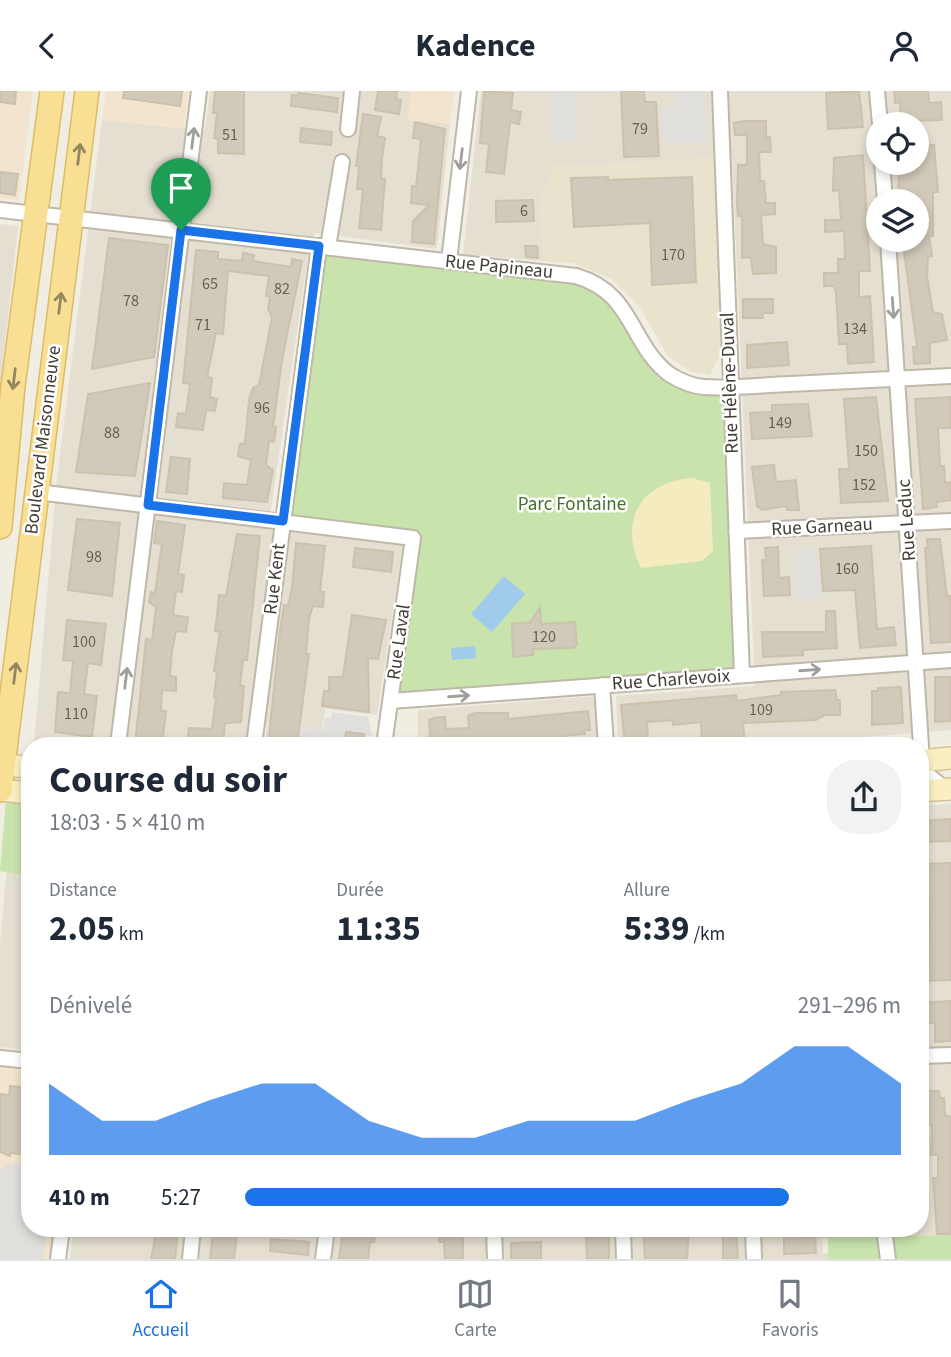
<!DOCTYPE html>
<html lang="fr">
<head>
<meta charset="utf-8">
<style>
	body { margin:0; font-family:"Source Sans 3",sans-serif; background:#f2f2f3; color:#1f2937; height:100vh; display:flex; flex-direction:column; font-size:26px; white-space:nowrap }
	* { box-sizing:border-box; margin:0 }
	p { font-size:23px; color:#747a83 }
	.icon { flex:none; width:38px; height:38px; fill:none; stroke:currentColor; stroke-width:2; stroke-linecap:round; stroke-linejoin:round }
	.map { position:relative; flex:1; overflow:hidden }
	.panel { position:absolute; left:21px; top:646px; width:908px; height:500px; display:flex; flex-direction:column; background:#fff; border-radius:28px; box-shadow:0 4px 10px #0003 }
	.panel>* { flex:none }
	.controls { position:absolute; left:866px; top:21px; display:grid; gap:14px }
	.controls a { display:grid; place-items:center; width:63px; height:63px; border-radius:50%; background:#fff; box-shadow:0 4px 10px #0003; font-size:35px }
	.pin { position:absolute; display:grid; place-items:center; width:60px; height:60px; color:#fff; margin:-72px -30px; border-radius:50% 50% 50% 0; rotate:-45deg; box-shadow:0 0 7px #0007 }
	.pin .icon { rotate:45deg }
	.round { display:grid; place-items:center; flex:none; width:74px; height:74px; border-radius:28px; background:#f2f2f3 }
	.head { display:flex; align-items:center; justify-content:space-between; height:119px; padding:0 28px }
	h1 { font-size:38px; font-weight:700; line-height:52px }
	.figures { display:grid; grid-template-columns:repeat(3,1fr); gap:10px; height:119px; padding:7px 28px }
	.figures div { display:grid; align-content:center }
	.figures b { font-size:35px; font-weight:700 }
	.figures small { font-size:19px; font-weight:400 }
	.figures p { font-size:19px }
	.chart { height:196px; padding:14px 28px }
	.chart p { display:flex; justify-content:space-between }
	.chart svg { width:100%; height:126px; margin-top:7px; fill:#1a73e8; opacity:.7 }
	ul { padding:0 28px; list-style:none; font-size:23px }
	li { display:grid; grid-template-columns:112px 84px 1fr; align-items:center; height:52px }
	li i { height:18px; border-radius:9px; background:#1a73e8 }
	header { display:flex; justify-content:space-between; align-items:center; height:91px; padding:0 28px; background:#fff; font-size:32px; font-weight:700 }
	.tabs { display:flex; justify-content:space-around; align-items:center; height:98px; border-top:2px solid #e0e1e3; background:#fff; font-size:19px; color:#747a83 }
	.tabs a { display:grid; justify-items:center; gap:4px }
	.tabs .selected { color:#1a73e8 }
	.map>svg:first-child { display:block }
	.residential { fill:#e4dfd1; fill-rule:evenodd }
	.commercial { fill:#f2e4ce }
	.education { fill:#e9e2cd }
	.green { fill:#c9e3ad }
	.sand { fill:#f4ebbf }
	.parking { fill:#e1dfdb }
	.water { fill:#a1cbeb }
	.building { fill:#d1c9b9; stroke:#ccc1ad; stroke-width:2 }
	.lines { fill:none; stroke-linecap:round; stroke-linejoin:round }
	.street-casing { stroke:#beb8a9; stroke-width:18 }
	.secondary-casing { stroke:#d2c397; stroke-width:24 }
	.primary-casing { stroke:#dcbc65; stroke-width:26 }
	.street { stroke:#fff; stroke-width:14 }
	.secondary { stroke:#fbefc2; stroke-width:21 }
	.primary { stroke:#f9df94; stroke-width:23 }
	.oneway { stroke:#a09e9a }
	.oneway2 { stroke:#94865f }
	.route-casing { stroke:#fff; stroke-width:14 }
	.route { stroke:#1a73e8; stroke-width:9 }
	.labels { text-anchor:middle; dominant-baseline:central; stroke-width:5; stroke-linejoin:round; paint-order:stroke }
	.number-label { font-size:16px; fill:#666055 }
	.street-label { font-size:19px; fill:#423d34; stroke:#fff }
	.park-label { font-size:19px; fill:#43702b; stroke:#fff }
</style>
</head>
<body>
<header><svg class="icon" aria-label="back" viewBox="0 0 24 24"><path d="M15 5l-7 7 7 7"/></svg>Kadence<svg class="icon" aria-label="person" viewBox="0 0 24 24"><circle cx="12" cy="8" r="4"/><path d="M4 21q1-7 8-7t8 7"/></svg></header>
<div class="map">
<svg width="951" height="1168" viewBox="0 0 951 1168">
	<rect width="100%" height="100%" fill="#f0ede3"/>
	<path class="residential" d="M210,0H411L408,29L450,33L437,158L315,142L308,164L268,439L403,453L377,624L325,618L322,639L266,633L263,654H39L34,653L57,388L102,29L205,39Z
		M481,0H951V639L766,654H618L616,605L755,595L732,66L553,76L540,112L543,170L463,163ZM878,33H917V72H878ZM878,110H917V149H878Z
		M0,133L18,135L0,298Z
		M598,605L603,654H418V619Z
		M951,713V1144L896,1145L895,1138H920L921,715Z
		M7,773L30,777V960L0,956V854Z
		M73,1138H822L823,1162L879,1160V1168H70Z"/>
	<path class="commercial" d="M0,0H33L19,109L0,107Z
		M106,0H189L184,38L102,29Z
		M411,0H455L450,33L408,29Z
		M0,967L30,970V1138H62L58,1168H0Z"/>
	<path class="education" d="M714,66L722,259L710,284L691,281L668,265L639,215L612,188L573,172L543,170L540,112L553,76Z"/>
	<path class="green" d="M319,155L589,189L667,281L730,296L742,584L391,610L414,453L283,430Z
		M6,708L30,711V785L0,780Z
		M759,1138H889L890,1144L896,1145L951,1144V1168H828V1147H759Z"/>
	<path class="sand" d="M692,387L710,392L713,460L702,470L641,477C618,430 640,391 692,387Z"/>
	<path class="parking" d="M552,0H577L578,50H553Z
		M703,0L707,51L671,52L661,43L660,17L675,16V1Z
		M818,458L821,507L797,509L795,459Z
		M332,621L368,626L372,645L347,643L345,654L265,651L267,634L323,639L325,627H331Z
		M9,1072L30,1074V1138H47L43,1168H0V1079Z"/>
	<path class="water" d="M504,485L525,503L492,541L471,523Z
		M475,555L476,567L452,569L451,557Z"/>
	<path class="building" d="M0,0H16L15,13L0,11Z
		M124,0H182L180,15L123,7Z
		M215,0H244V63L218,62V48L214,47L217,22H213Z
		M378,0H397L396,8L401,9L399,23L375,19Z
		M484,0L513,2L511,19L521,21L519,33L510,31L504,83L486,81L489,53L480,52Z
		M621,0H644L645,11H656L659,65L624,66Z
		M859,0L863,36L828,38L826,2Z
		M894,0H928L929,12L941,11L942,29L901,30L900,11L895,12Z
		M298,2L338,7L337,21L291,15L292,4L298,5Z
		M363,23L381,26L377,45L385,47L382,67L381,88H385L381,139L359,137L363,98H357L359,75H356Z
		M744,30H766V46H770L771,61H759L760,90H764L766,112H775V123L761,124L763,153L776,156V182L753,183L751,166L742,167V125H738L737,113L738,74H746L747,71V44H735L734,32Z
		M415,31L445,38L434,153L412,151L413,130L429,114L411,112L412,95L416,96L421,48L413,47Z
		M301,37L332,41L331,54L300,51Z
		M934,54L938,101H933V145H929L932,165L928,166L927,185L933,221L942,223L947,249L930,252V272L914,273L913,256H917L903,153L917,151V107L898,108L899,80L917,78V55Z
		M863,64L870,180H859V206L870,205L874,271L848,273L847,253H839L836,202L834,195H824V182H838V168H845L844,140L825,141V129H841L839,99L833,100L834,67Z
		M0,81L18,83L15,104L0,102Z
		M608,86V89L692,86L696,191L652,194L650,132L574,136L571,87Z
		M533,109L534,130L496,131V110Z
		M109,147L168,154L154,266L92,278Z
		M525,155H537L538,167L526,166Z
		M196,159L218,161V168L242,170L243,162L254,164L253,170L291,176L292,168L302,170L282,269L273,336H276L274,351L269,350L266,374L273,379L267,411L223,407L224,392L247,394L251,369L238,365L240,353L245,352L249,309L253,297L259,294L267,253L272,226L268,218L270,206L266,205L269,185L228,180L223,243L216,242L207,286L212,287L210,306L217,308L215,320L206,319L203,339L176,336L178,322L186,323L190,293L183,292Z
		M743,208H773V222H762L763,227H743Z
		M787,251L789,274L747,277V254Z
		M150,292L135,385L76,381L88,303Z
		M876,306L888,410L841,412L839,378H849L844,308Z
		M951,306V337H938L940,375H944L945,392L951,391V409L936,411L937,416L923,418L915,308Z
		M808,313L812,345L752,348L750,322L772,321V314Z
		M171,366L190,368L187,403L166,401Z
		M774,374L776,391L796,389L799,419H787L786,415L762,419L757,415L752,376Z
		M77,428L120,432L112,505L68,499Z
		M157,430L185,434L178,483L184,484L182,501L176,500L173,524L188,526L186,541L176,540L172,560L170,585L176,586V600L162,599L161,620H166L162,654H135L146,548L152,549L156,516L149,511L151,501L155,502L162,453L154,452Z
		M237,443L260,445L247,569H243L240,594L244,595L241,631L225,632L223,654H187L189,637L212,638L216,606H214L217,581L214,580L220,541L215,540L217,525L219,504L226,505Z
		M927,448H940L947,505H951V551L931,552L925,457H928Z
		M296,452L325,455L320,501H324L323,516L313,515L309,527L306,563H309L297,654H268L280,540L284,514L288,515L292,497Z
		M871,455L877,538L894,536L896,554L860,557L855,499L823,500L820,458Z
		M778,456L779,487L789,486L790,504L764,505L762,469H766L765,457Z
		M355,457L393,461L391,481L353,476Z
		M540,516L541,533L575,531L577,553L574,557L533,558V564L513,566L512,533L531,531Z
		M826,520H835L837,557L803,559V564L763,566L762,541H826Z
		M352,524L386,529L378,568L368,567L369,621L322,615L324,600H329V586H343Z
		M67,529L106,533L101,574L88,572L84,603L97,605L92,646L55,641L58,601L70,602L73,570L63,569Z
		M935,586H951V630L935,631Z
		M901,596L903,632L872,634V600H878V597Z
		M835,599L837,609H840V624H825L816,629L743,632L745,654H702L701,631L673,634V629L647,631L648,653L625,654L621,614L736,604L737,610L781,604V601Z
		M588,620L590,639H584L585,643L568,644L566,650L539,651V654H493V647L467,649L468,654H431L429,629L434,627L445,626L446,638L469,637L468,625L475,622H508V628Z
		M346,641L364,643L363,654H344Z
		M951,728V750L920,751V730Z
		M951,772V889L920,890V880H929L930,833L929,804H920V773Z
		M951,910V950L935,951V932H920V912Z
		M10,995L30,997V1064L10,1062V1065L0,1061V1003L9,1004Z
		M923,1000H939L940,1007H944L945,1024L951,1026V1143H937L933,1087H938V1064H931L932,1034H926Z
		M157,1138H178L175,1168H151Z
		M343,1138H375L374,1151H370L368,1168H339Z
		M439,1138H463V1168H445L444,1151H439Z
		M643,1138H689L687,1168H645Z
		M723,1138H736L738,1168H723Z
		M213,1140L237,1143L234,1168H210Z
		M784,1145L815,1146L816,1162L784,1163Z
		M586,1146H609V1168H587Z
		M271,1148L309,1151L308,1164L270,1160Z
		M541,1151V1168H511V1152Z"/>
	<g class="lines">
		<defs>
			<path id="street" d="M720,0L742,584
				M877,0L880,33
				M348,38L352,0
				M882,72L885,110
				M0,119L576,185C634,202 629,252 669,283C680,290 691,295 704,296C732,298 762,294 790,293C844,290 897,288 951,285
				M888,149L922,670L923,680L945,698
				M328,156L342,71
				M449,170L469,0
				M37,401L413,447L384,654
				M736,440L951,430
				M602,594L606,654
				M391,610L951,569
				M118,654L199,0
				M254,654L319,155
				M920,965L951,964
				M0,967L30,970
				M494,1138L495,1168
				M623,1138L624,1168
				M753,1138L754,1168
				M884,1138L888,1168
				M58,1168L62,1138
				M190,1168L193,1138
				M323,1168L327,1138"/>
			<path id="secondary" d="M920,670L951,667
				M0,674L30,676
				M0,699L30,702
				M920,700L951,698"/>
			<path id="primary" d="M0,436L13,295L52,0
				M0,699L87,0"/>
		</defs>
		<use href="#street" class="street-casing"/>
		<use href="#secondary" class="secondary-casing"/>
		<use href="#primary" class="primary-casing"/>
		<use href="#street" class="street"/>
		<use href="#secondary" class="secondary"/>
		<use href="#primary" class="primary"/>
	</g>
	<defs><path id="oneway-shaft" d="M-6 0H5M1.5-3L5.5 0L1.5 3" fill="none" stroke-width="1.6" stroke-linecap="round" stroke-linejoin="round" transform="scale(1.75)"/></defs>
	<g class="oneway">
		<use href="#oneway-shaft" transform="translate(193 47) rotate(-83)"/>
		<use href="#oneway-shaft" transform="translate(461 68) rotate(97)"/>
		<use href="#oneway-shaft" transform="translate(893 217) rotate(86)"/>
		<use href="#oneway-shaft" transform="translate(810 579) rotate(-4)"/>
		<use href="#oneway-shaft" transform="translate(126 587) rotate(-83)"/>
		<use href="#oneway-shaft" transform="translate(459 605) rotate(-4)"/>
	</g>
	<g class="oneway2">
		<use href="#oneway-shaft" transform="translate(79 63) rotate(-83)"/>
		<use href="#oneway-shaft" transform="translate(60 212) rotate(-83)"/>
		<use href="#oneway-shaft" transform="translate(14 288) rotate(97)"/>
		<use href="#oneway-shaft" transform="translate(15 582) rotate(-83)"/>
	</g>
	<g class="lines">
		<defs>
			<path id="route" d="M181,139L319,155L283,430L148,414Z"/>
		</defs>
		<use href="#route" class="route-casing"/>
		<use href="#route" class="route"/>
	</g>
	<g class="labels">
		<g class="number-label">
			<text x="640" y="38">79</text>
			<text x="230" y="44">51</text>
			<text x="524" y="120">6</text>
			<text x="673" y="164">170</text>
			<text x="210" y="193">65</text>
			<text x="282" y="198">82</text>
			<text x="131" y="210">78</text>
			<text x="203" y="234">71</text>
			<text x="855" y="238">134</text>
			<text x="262" y="317">96</text>
			<text x="780" y="332">149</text>
			<text x="112" y="342">88</text>
			<text x="866" y="360">150</text>
			<text x="864" y="394">152</text>
			<text x="94" y="466">98</text>
			<text x="847" y="478">160</text>
			<text x="544" y="546">120</text>
			<text x="84" y="551">100</text>
			<text x="761" y="619">109</text>
			<text x="76" y="623">110</text>
		</g>
		<g class="street-label">
			<text transform="translate(499 176) rotate(6)">Rue Papineau</text>
			<text transform="translate(730 292) rotate(-92)">Rue Hélène-Duval</text>
			<text transform="translate(43 349) rotate(-83)">Boulevard Maisonneuve</text>
			<text transform="translate(907 429) rotate(-94)">Rue Leduc</text>
			<text transform="translate(822 436) rotate(-3)">Rue Garneau</text>
			<text transform="translate(275 488) rotate(-83)">Rue Kent</text>
			<text transform="translate(399 551) rotate(-82)">Rue Laval</text>
			<text transform="translate(671 589) rotate(-4)">Rue Charlevoix</text>
		</g>
		<g class="park-label">
			<text x="572" y="413">Parc Fontaine</text>
		</g>
	</g>
</svg>
<div class="controls">
<a><svg class="icon" aria-label="locate" viewBox="0 0 24 24"><circle cx="12" cy="12" r="6"/><path d="M12 2v4M12 18v4M2 12h4M18 12h4"/></svg></a>
<a><svg class="icon" aria-label="layers" viewBox="0 0 24 24"><path d="M12 4l9 5-9 5-9-5zM3 14l9 5 9-5"/></svg></a>
</div>
<div class="pin" style="left:181px;top:139px;background:#1e9e55"><svg class="icon" aria-label="arrive" viewBox="0 0 24 24"><path d="M6 21V4h12l-3 4 3 4H6"/></svg></div>
<section class="panel">
<div class="head"><div><h1>Course du soir</h1><p>18:03 · 5 × 410 m</p></div><a class="round"><svg class="icon" aria-label="share" viewBox="0 0 24 24"><path d="M12 15V3M7 8l5-5 5 5M5 13v7h14v-7"/></svg></a></div>
<div class="figures">
<div><p>Distance</p><b>2.05<small> km</small></b></div>
<div><p>Durée</p><b>11:35</b></div>
<div><p>Allure</p><b>5:39<small> /km</small></b></div>
</div>
<div class="chart"><p><span>Dénivelé</span>291–296 m</p>
<svg viewBox="0 0 160 44" preserveAspectRatio="none"><path d="M0 44V19L10 32L20 32L30 25L40 19L50 19L60 32L70 38L80 38L90 32L100 32L110 32L120 25L130 19L140 6L150 6L160 19V44z"/></svg>
</div>
<ul>
<li><b>410 m</b>5:27<i style="width:83%"></i></li>
</ul>
</section>
</div>
<nav class="tabs">
<a class="selected"><svg class="icon" aria-label="home" viewBox="0 0 24 24"><path d="M3 11l9-7 9 7M6 9v11h12V9"/></svg>Accueil</a>
<a><svg class="icon" aria-label="map" viewBox="0 0 24 24"><path d="M3 6l6-2 6 2 6-2v14l-6 2-6-2-6 2zM9 4v14M15 6v14"/></svg>Carte</a>
<a><svg class="icon" aria-label="saved" viewBox="0 0 24 24"><path d="M7 4h10v16l-5-4-5 4z"/></svg>Favoris</a>
</nav>
</body>
</html>
